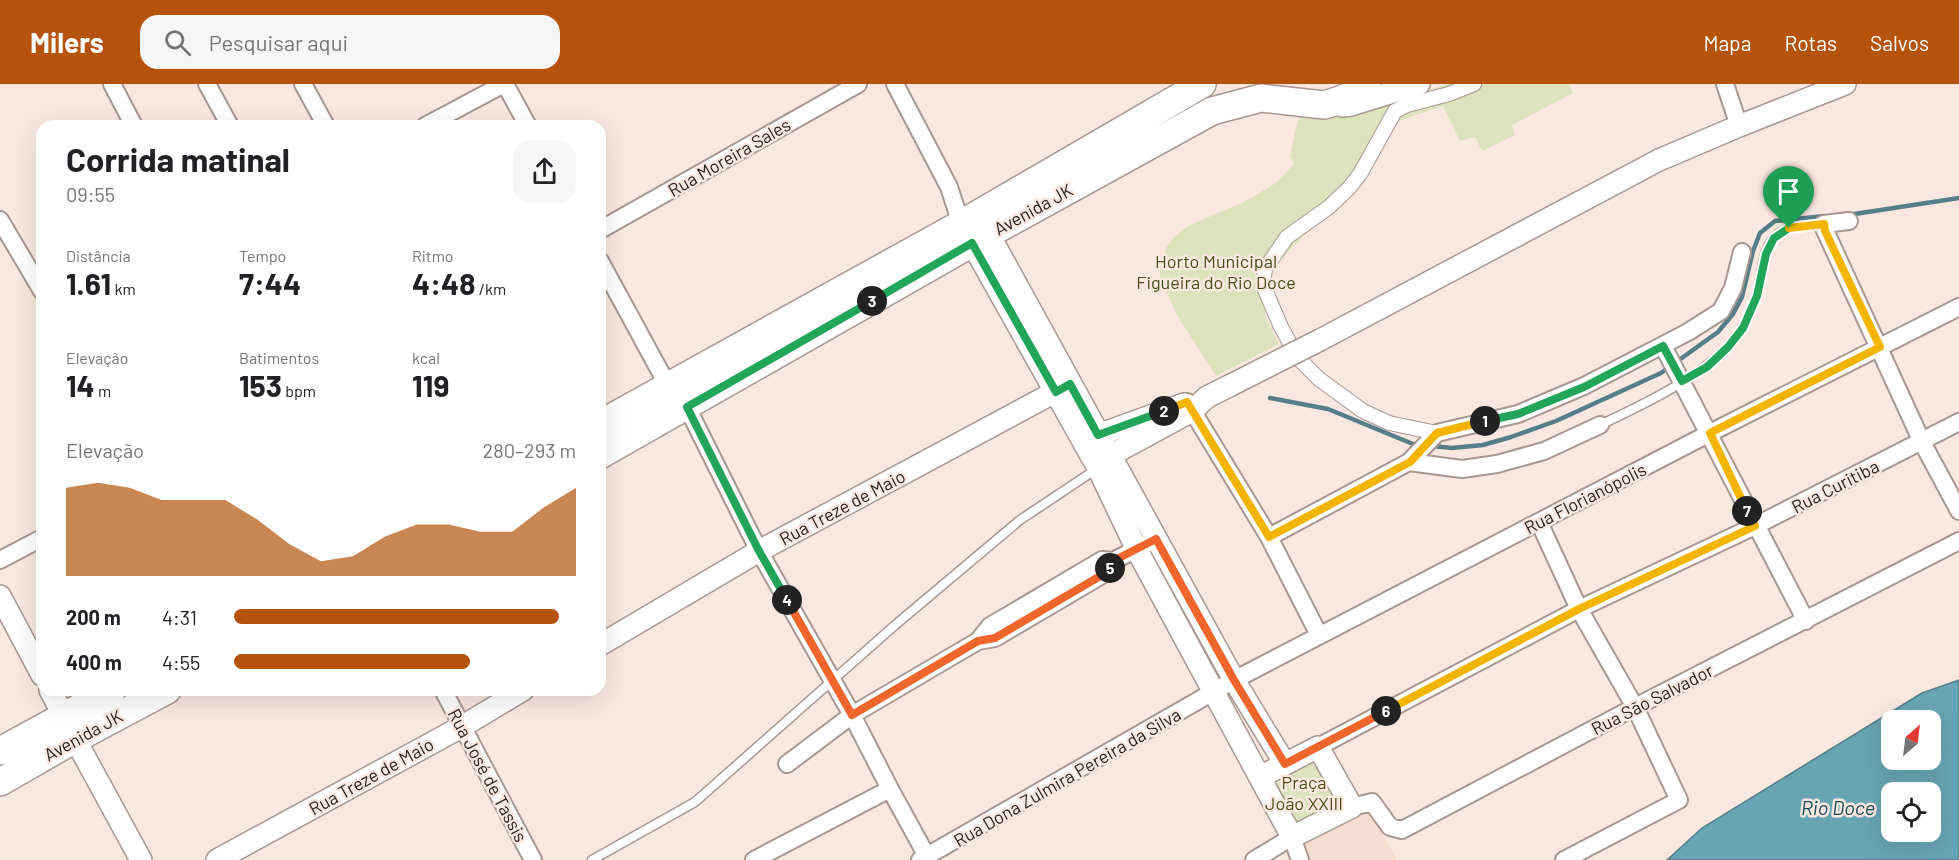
<!DOCTYPE html>
<html lang="pt">
<head>
<meta charset="utf-8">
<style>
	body { margin:0; font-family:Barlow,sans-serif; background:#f6f6f6; color:#202124; height:100vh; display:flex; flex-direction:column; font-size:22px; white-space:nowrap }
	* { box-sizing:border-box; margin:0 }
	p { font-size:20px; color:#757577 }
	.icon { flex:none; width:33px; height:33px; fill:none; stroke:currentColor; stroke-width:2; stroke-linecap:round; stroke-linejoin:round }
	.map { position:relative; flex:1; overflow:hidden }
	.side { position:absolute; left:36px; top:36px; width:570px; height:576px; display:flex; flex-direction:column; background:#fff; border-radius:18px; box-shadow:0 6px 24px #0002 }
	.side>* { flex:none }
	.needle { width:39px; rotate:28deg }
	.fabs { position:absolute; left:1881px; top:626px; display:grid; gap:12px }
	.fabs a { display:grid; place-items:center; width:60px; height:60px; border-radius:12px; background:#fff; box-shadow:0 6px 24px #0002; font-size:30px }
	.pin { position:absolute; display:grid; place-items:center; width:51px; height:51px; color:#fff; margin:-62px -26px; border-radius:50% 50% 50% 0; rotate:-45deg; box-shadow:0 0 6px #0007 }
	.pin .icon { rotate:45deg }
	.km { position:absolute; width:30px; height:30px; margin:-15px; border-radius:50%; background:#222; color:#fff; font-size:16px; line-height:30px; text-align:center }
	.round { display:grid; place-items:center; flex:none; width:63px; height:63px; border-radius:18px; background:#f6f6f6 }
	.summary { display:flex; align-items:center; justify-content:space-between; height:102px; padding:0 30px }
	h1 { font-size:33px; font-weight:700; line-height:45px }
	.metrics { display:grid; grid-template-columns:repeat(3,1fr); gap:9px; height:102px; padding:6px 30px }
	.metrics div { display:grid; align-content:center }
	.metrics b { font-size:30px; font-weight:700 }
	.metrics small { font-size:16px; font-weight:400 }
	.metrics p { font-size:16px }
	.chart { height:168px; padding:12px 30px }
	.chart p { display:flex; justify-content:space-between }
	.chart svg { width:100%; height:108px; margin-top:6px; fill:#b45309; opacity:.7 }
	ul { padding:0 30px; list-style:none; font-size:20px }
	li { display:grid; grid-template-columns:96px 72px 1fr; align-items:center; height:45px }
	li i { height:15px; border-radius:8px; background:#b45309 }
	header { display:flex; align-items:center; gap:36px; box-sizing:border-box; height:84px; padding:0 30px; background:#b45309; color:#fff }
	header strong { font-size:28px }
	nav { display:flex; gap:33px; margin-inline-start:auto; font-size:21px }
	.search { width:420px; height:54px; background:#f6f6f6; display:flex; align-items:center; gap:15px; box-sizing:border-box; padding:0 21px; border-radius:18px; color:#757577; font-size:22px }
	.map>svg:first-child { display:block }
	.built { fill:#f7ddd1 }
	.green { fill:#dbe2bc }
	.water { fill:#68a5b4; stroke:#557e88; stroke-width:1.5; fill-rule:evenodd }
	.lines { fill:none; stroke-linecap:round; stroke-linejoin:round }
	.stream { stroke:#557e88; stroke-width:4.5 }
	.service-casing { stroke:#a89790; stroke-width:11 }
	.pedestrian-casing { stroke:#a89790; stroke-width:16 }
	.minor-casing { stroke:#a89790; stroke-width:20 }
	.tertiary-casing { stroke:#a89790; stroke-width:24 }
	.primary-casing { stroke:#a89790; stroke-width:30 }
	.service { stroke:#fff; stroke-width:8 }
	.pedestrian { stroke:#fff; stroke-width:14 }
	.minor { stroke:#fff; stroke-width:16 }
	.tertiary { stroke:#fff; stroke-width:21 }
	.primary { stroke:#fff; stroke-width:27 }
	.tertiary-bridge-casing { stroke:#a89790; stroke-width:24; stroke-linecap:butt }
	.tertiary-bridge { stroke:#fff; stroke-width:21 }
	.split-1-casing { stroke:#fff; stroke-width:12 }
	.split-2-casing { stroke:#fff; stroke-width:12 }
	.split-3-casing { stroke:#fff; stroke-width:12 }
	.split-4-casing { stroke:#fff; stroke-width:12 }
	.split-5-casing { stroke:#fff; stroke-width:12 }
	.split-6-casing { stroke:#fff; stroke-width:12 }
	.split-7-casing { stroke:#fff; stroke-width:12 }
	.split-8-casing { stroke:#fff; stroke-width:12 }
	.split-1 { stroke:#22a559; stroke-width:8 }
	.split-2 { stroke:#f5b400; stroke-width:8 }
	.split-3 { stroke:#22a559; stroke-width:8 }
	.split-4 { stroke:#22a559; stroke-width:8 }
	.split-5 { stroke:#f0652b; stroke-width:8 }
	.split-6 { stroke:#f0652b; stroke-width:8 }
	.split-7 { stroke:#f5b400; stroke-width:8 }
	.split-8 { stroke:#f5b400; stroke-width:8 }
	.labels { text-anchor:middle; dominant-baseline:central; stroke-width:5; stroke-linejoin:round; paint-order:stroke }
	.street-label { font-size:18px; fill:#2a2320; stroke:#fae8e0 }
	.park-label { font-size:18px; fill:#474f18; stroke:#fae8e0 }
	.water-label { font-size:20px; font-style:italic; fill:#134a55; stroke:#fae8e0 }
</style>
</head>
<body>
<header>
<strong>Milers</strong>
<div class="search"><svg class="icon" aria-label="search" viewBox="0 0 24 24"><circle cx="10" cy="10" r="6"/><path d="M15 15l6 6"/></svg>Pesquisar aqui</div>
<nav><a>Mapa</a><a>Rotas</a><a>Salvos</a></nav>
</header>
<div class="map">
<svg width="1959" height="776" viewBox="0 0 1959 776">
	<rect width="100%" height="100%" fill="#fae8e0"/>
	<path class="built" d="M1369,726L1397,776H1304L1297,759Z"/>
	<path class="green" d="M1448,0H1569L1573,9L1512,41L1515,51L1482,67L1475,53L1460,57L1443,22L1396,38L1386,60L1368,91L1345,115L1308,147L1275,182L1263,212L1266,234L1279,260L1216,292L1178,233L1160,193L1159,180L1166,164L1175,152L1190,141L1244,118L1276,99L1294,80L1290,72L1299,31L1337,32L1405,14Z
		M1315,671L1341,720L1292,745L1267,697Z"/>
	<path class="water" d="M1959,596V776H1667L1702,744L1922,609ZM1892,636H1930V675H1892ZM1892,708H1930V747H1892Z"/>
	<g class="lines">
		<path class="stream" d="M1848,131L1959,114
			M1270,314L1328,325L1413,360L1421,361
			M1432,362L1452,364L1483,361L1511,353L1556,337L1661,289L1718,248L1733,230L1742,213L1753,167L1760,149L1775,137L1825,132"/>
		<defs>
			<path id="service" d="M1600,341C1640,322 1695,296 1726,265C1740,251 1750,232 1756,213C1763,194 1760,163 1779,149C1792,141 1809,141 1824,140
				M592,776L695,718L894,542L1020,436L1098,384"/>
			<path id="pedestrian" d="M1437,349L1389,339L1363,327L1319,295L1298,274L1281,243L1263,201L1265,185L1287,153L1329,123L1349,104L1360,90L1395,27L1407,21L1449,10L1474,0"/>
			<path id="minor" d="M112,0L134,42
				M207,0L230,42
				M303,0L326,42
				M505,0L528,42
				M895,0L949,103L961,140
				M1725,0L1739,42
				M425,42L504,0
				M0,136L42,207
				M1849,137L1824,140L1823,142L1922,358L1959,427
				M600,146L858,0
				M600,177L668,302
				M1663,262L1806,537
				M1187,318L1269,453L1319,551
				M687,323L759,467L852,631L890,705L929,776
				M1409,378L1462,385L1497,380L1544,367L1600,341
				M1539,438L1579,525L1635,623L1679,716L1564,776
				M1269,453L1409,378L1437,349L1518,330L1584,302L1688,248L1721,227L1733,204L1742,168
				M0,476L42,454
				M978,557L990,542L1102,476L1113,477L1156,455
				M443,606L533,776
				M1318,663L1579,525L1755,442L1959,338
				M787,680L852,631L978,557L995,554L1107,488L1113,477
				M1352,723L1372,718L1390,743L1402,746L1635,623L1959,457
				M754,776L890,705
				M920,776L1234,596L1710,349L1959,223
				M1254,776L1292,753L1300,776"/>
			<path id="tertiary" d="M1342,22L1351,21L1419,0
				M981,136L1234,596L1285,680
				M965,147L1098,384L1137,466L1292,753L1352,723L1318,663L1260,693
				M1320,256L1659,76L1739,42L1845,0
				M1098,351L1184,320
				M1100,381L1109,372L1192,327L1207,313L1231,301
				M0,512L42,591
				M600,561L759,467L1066,302
				M50,606L64,632
				M75,655L141,776
				M217,776L463,642L523,606"/>
			<path id="primary" d="M600,340L961,140L1202,0
				M600,371L972,159L1212,27L1261,14L1324,21L1340,16L1354,10L1367,0
				M0,667L112,606
				M0,698L75,655L167,606"/>
		</defs>
		<use href="#service" class="service-casing"/>
		<use href="#pedestrian" class="pedestrian-casing"/>
		<use href="#minor" class="minor-casing"/>
		<use href="#tertiary" class="tertiary-casing"/>
		<use href="#primary" class="primary-casing"/>
		<use href="#service" class="service"/>
		<use href="#pedestrian" class="pedestrian"/>
		<use href="#minor" class="minor"/>
		<use href="#tertiary" class="tertiary"/>
		<use href="#primary" class="primary"/>
		<defs>
			<path id="tertiary-bridge" d="M1231,301L1320,256"/>
		</defs>
		<use href="#tertiary-bridge" class="tertiary-bridge-casing"/>
		<use href="#tertiary-bridge" class="tertiary-bridge"/>
	</g>
	<g class="lines">
		<defs>
			<path id="split-1" d="M1485,337L1518,330L1584,303L1663,262L1682,297L1707,283L1728,263L1743,244L1757,212L1766,170L1774,154L1789,144"/>
			<path id="split-2" d="M1164,327L1187,318L1269,453L1410,378L1437,349L1485,337"/>
			<path id="split-3" d="M872,217L972,159L1056,308L1070,300L1098,351L1164,327"/>
			<path id="split-4" d="M787,516L759,467L687,323L872,217"/>
			<path id="split-5" d="M787,516L852,631L978,557L995,554L1107,488L1110,484"/>
			<path id="split-6" d="M1110,484L1113,477L1156,455L1234,596L1285,680L1386,627"/>
			<path id="split-7" d="M1386,627L1579,525L1755,442L1747,427"/>
			<path id="split-8" d="M1747,427L1710,349L1880,263L1825,147L1824,140L1789,144"/>
		</defs>
		<use href="#split-1" class="split-1-casing"/>
		<use href="#split-2" class="split-2-casing"/>
		<use href="#split-3" class="split-3-casing"/>
		<use href="#split-4" class="split-4-casing"/>
		<use href="#split-5" class="split-5-casing"/>
		<use href="#split-6" class="split-6-casing"/>
		<use href="#split-7" class="split-7-casing"/>
		<use href="#split-8" class="split-8-casing"/>
		<use href="#split-1" class="split-1"/>
		<use href="#split-2" class="split-2"/>
		<use href="#split-3" class="split-3"/>
		<use href="#split-4" class="split-4"/>
		<use href="#split-5" class="split-5"/>
		<use href="#split-6" class="split-6"/>
		<use href="#split-7" class="split-7"/>
		<use href="#split-8" class="split-8"/>
	</g>
	<g class="labels">
		<g class="street-label">
			<text transform="translate(729 73) rotate(-30)">Rua Moreira Sales</text>
			<text transform="translate(1033 125) rotate(-29)">Avenida JK</text>
			<text transform="translate(1835 402) rotate(-27)">Rua Curitiba</text>
			<text transform="translate(1585 414) rotate(-27)">Rua Florianópolis</text>
			<text transform="translate(842 423) rotate(-28)">Rua Treze de Maio</text>
			<text transform="translate(1652 615) rotate(-27)">Rua São Salvador</text>
			<text transform="translate(83 651) rotate(-29)">Avenida JK</text>
			<text transform="translate(488 691) rotate(62)">Rua José de Tassis</text>
			<text transform="translate(371 692) rotate(-29)">Rua Treze de Maio</text>
			<text transform="translate(1067 693) rotate(-30)">Rua Dona Zulmira Pereira da Silva</text>
		</g>
		<g class="park-label">
			<text x="1216" y="177">Horto Municipal<tspan x="1216" dy="21">Figueira do Rio Doce</tspan></text>
			<text x="1304" y="698">Praça<tspan x="1304" dy="21">João XXIII</tspan></text>
		</g>
		<g class="water-label">
			<text x="1838" y="723">Rio Doce</text>
		</g>
	</g>
</svg>
<div class="fabs">
<a><svg class="needle" viewBox="-14 -14 28 28"><path d="M0-13l5 13h-10z" fill="#e53935"/><path d="M0 13l5-13h-10z" fill="#757577"/></svg></a>
<a><svg class="icon" aria-label="locate" viewBox="0 0 24 24"><circle cx="12" cy="12" r="6"/><path d="M12 2v4M12 18v4M2 12h4M18 12h4"/></svg></a>
</div>
<div class="pin" style="left:1789px;top:144px;background:#1e9e55"><svg class="icon" aria-label="arrive" viewBox="0 0 24 24"><path d="M6 21V4h12l-3 4 3 4H6"/></svg></div>
<b class="km" style="left:1485px;top:337px">1</b>
<b class="km" style="left:1164px;top:327px">2</b>
<b class="km" style="left:872px;top:217px">3</b>
<b class="km" style="left:787px;top:516px">4</b>
<b class="km" style="left:1110px;top:484px">5</b>
<b class="km" style="left:1386px;top:627px">6</b>
<b class="km" style="left:1747px;top:427px">7</b>
<section class="side">
<div class="summary"><div><h1>Corrida matinal</h1><p>09:55</p></div><a class="round"><svg class="icon" aria-label="share" viewBox="0 0 24 24"><path d="M12 15V3M7 8l5-5 5 5M5 13v7h14v-7"/></svg></a></div>
<div class="metrics">
<div><p>Distância</p><b>1.61<small> km</small></b></div>
<div><p>Tempo</p><b>7:44</b></div>
<div><p>Ritmo</p><b>4:48<small> /km</small></b></div>
</div>
<div class="metrics">
<div><p>Elevação</p><b>14<small> m</small></b></div>
<div><p>Batimentos</p><b>153<small> bpm</small></b></div>
<div><p>kcal</p><b>119</b></div>
</div>
<div class="chart"><p><span>Elevação</span>280–293 m</p>
<svg viewBox="0 0 160 44" preserveAspectRatio="none"><path d="M0 44V8L10 6L20 8L30 13L40 13L50 13L60 21L70 31L80 38L90 36L100 28L110 23L120 23L130 26L140 26L150 16L160 8V44z"/></svg>
</div>
<ul>
<li><b>200 m</b>4:31<i style="width:95%"></i></li>
<li><b>400 m</b>4:55<i style="width:69%"></i></li>
</ul>
</section>
</div>
</body>
</html>
